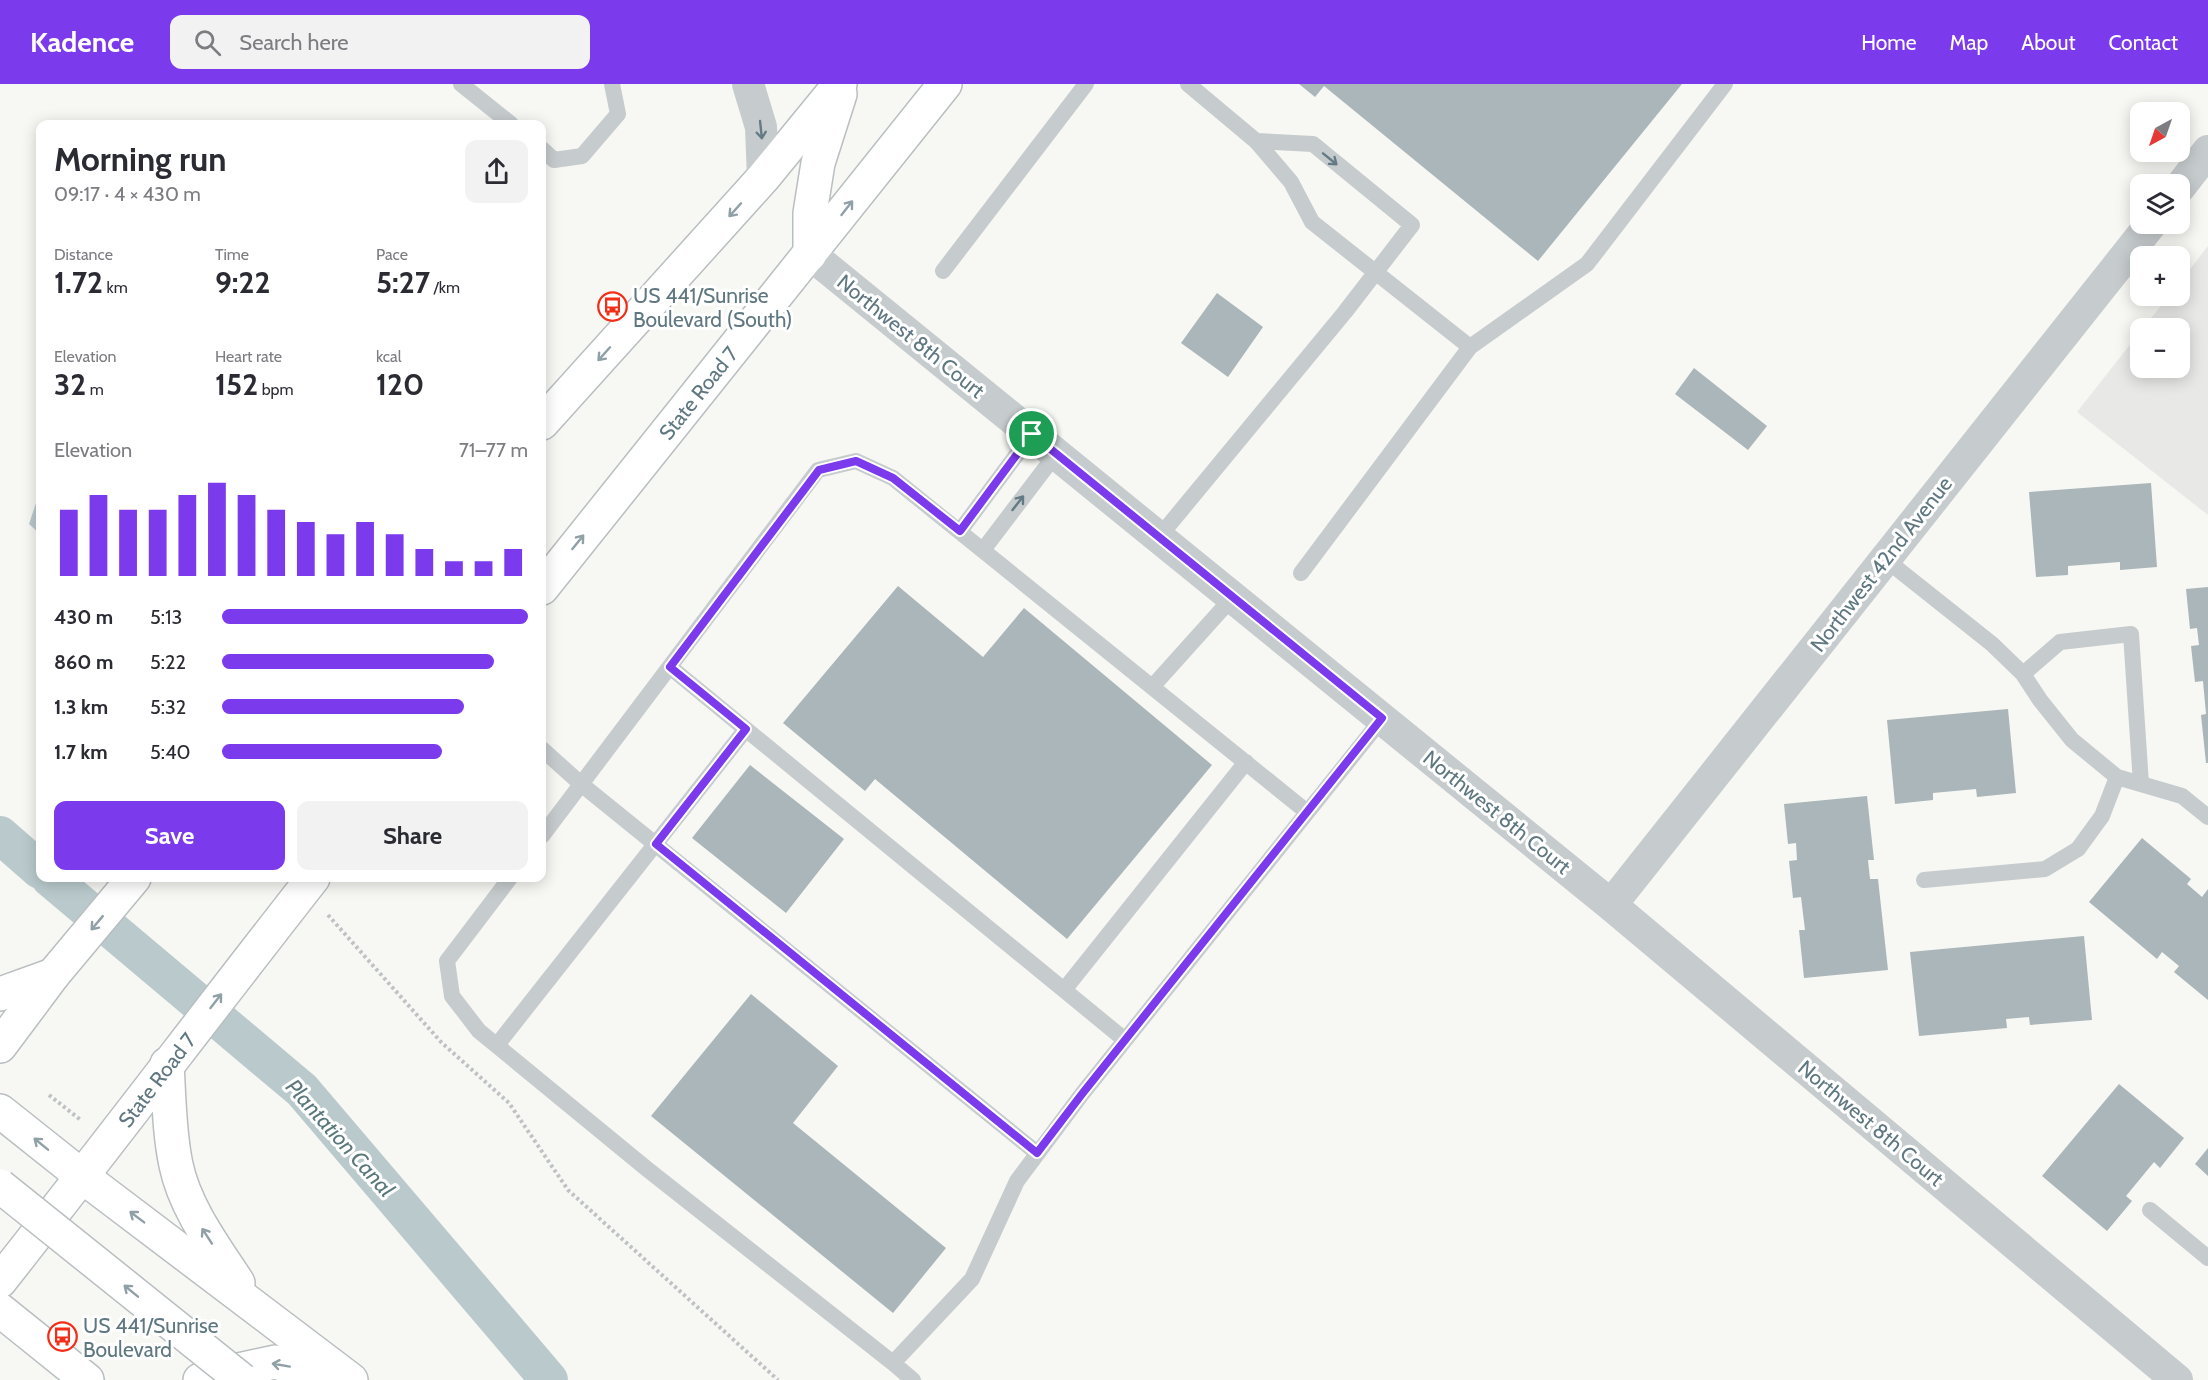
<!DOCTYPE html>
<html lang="en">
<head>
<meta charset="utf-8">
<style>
	body { margin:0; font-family:Cabin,sans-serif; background:#f2f2f3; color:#2b2b33; height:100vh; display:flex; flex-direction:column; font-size:22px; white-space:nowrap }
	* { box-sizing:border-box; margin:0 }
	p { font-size:20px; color:#7c7c81 }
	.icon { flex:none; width:33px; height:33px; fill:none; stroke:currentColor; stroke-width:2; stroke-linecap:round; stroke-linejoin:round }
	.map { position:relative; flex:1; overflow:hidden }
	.panel { position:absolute; left:36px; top:36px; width:510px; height:762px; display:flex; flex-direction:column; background:#fff; border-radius:12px; box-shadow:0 3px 15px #0003 }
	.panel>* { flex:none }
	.needle { width:39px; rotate:220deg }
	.tools { position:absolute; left:2130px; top:18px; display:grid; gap:12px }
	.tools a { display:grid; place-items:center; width:60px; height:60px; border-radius:12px; background:#fff; box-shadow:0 3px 15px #0003; font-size:30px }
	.pin { position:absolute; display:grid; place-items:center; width:51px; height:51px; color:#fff; margin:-26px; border:3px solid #fff; border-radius:50%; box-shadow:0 2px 6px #0007 }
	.round { display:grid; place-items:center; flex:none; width:63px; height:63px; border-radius:12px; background:#f2f2f3 }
	.overview { display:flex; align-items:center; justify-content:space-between; height:102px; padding:0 18px }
	h1 { font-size:33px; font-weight:700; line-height:45px }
	.stats { display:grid; grid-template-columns:repeat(3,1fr); gap:9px; height:102px; padding:6px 18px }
	.stats div { display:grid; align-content:center }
	.stats b { font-size:30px; font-weight:700 }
	.stats small { font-size:16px; font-weight:400 }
	.stats p { font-size:16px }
	.chart { height:168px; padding:12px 18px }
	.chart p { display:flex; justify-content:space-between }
	.chart svg { width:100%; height:108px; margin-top:6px; stroke:#7c3aed; stroke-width:6 }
	.action { display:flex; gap:12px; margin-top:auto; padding:12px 18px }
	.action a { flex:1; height:69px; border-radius:12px; background:#7c3aed; color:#fff; font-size:24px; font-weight:700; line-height:69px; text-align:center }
	.action a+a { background:#f2f2f3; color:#2b2b33 }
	ul { padding:0 18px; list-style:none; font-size:20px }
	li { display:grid; grid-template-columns:96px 72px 1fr; align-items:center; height:45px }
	li i { height:15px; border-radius:8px; background:#7c3aed }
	header { display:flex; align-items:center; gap:36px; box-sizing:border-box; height:84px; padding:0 30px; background:#7c3aed; color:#fff }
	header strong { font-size:28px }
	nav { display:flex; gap:33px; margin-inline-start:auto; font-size:21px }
	.search { width:420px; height:54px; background:#f2f2f3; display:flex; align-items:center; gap:15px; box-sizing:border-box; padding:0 21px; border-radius:12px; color:#7c7c81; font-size:22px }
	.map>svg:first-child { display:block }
	.built { fill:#e8e8e7 }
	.water { fill:#bacacc }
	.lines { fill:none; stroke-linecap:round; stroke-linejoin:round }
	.canal { stroke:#bacacc; stroke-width:38 }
	.building { fill:#aab6b9 }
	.primary-casing { stroke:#b9bec1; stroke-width:36 }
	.path { stroke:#bfc2c4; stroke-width:4; stroke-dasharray:3 3; stroke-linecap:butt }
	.lane { stroke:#c6cbcd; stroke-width:16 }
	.street { stroke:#c6cbcd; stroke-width:32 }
	.primary { stroke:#fff; stroke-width:33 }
	.primary-bridge-casing { stroke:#b9bec1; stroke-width:36; stroke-linecap:butt }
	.primary-bridge { stroke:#fff; stroke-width:33 }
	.oneway { stroke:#647b85 }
	.oneway2 { stroke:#8fa0a7 }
	.route-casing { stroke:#fff; stroke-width:12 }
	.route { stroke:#7c3aed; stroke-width:8 }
	.labels { text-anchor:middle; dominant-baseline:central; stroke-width:6; stroke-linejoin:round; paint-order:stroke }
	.poi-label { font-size:21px; fill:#5f7781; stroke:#fff; text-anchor:start }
	.street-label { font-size:21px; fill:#5f7781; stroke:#fff }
	.water-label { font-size:22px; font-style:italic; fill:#5a787c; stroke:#fff }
</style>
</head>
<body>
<header>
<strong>Kadence</strong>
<div class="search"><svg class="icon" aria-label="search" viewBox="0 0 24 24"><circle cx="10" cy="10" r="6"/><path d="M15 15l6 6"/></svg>Search here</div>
<nav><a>Home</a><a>Map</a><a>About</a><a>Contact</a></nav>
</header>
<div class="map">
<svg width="2208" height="1296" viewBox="0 0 2208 1296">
	<rect width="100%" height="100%" fill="#f7f7f3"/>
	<path class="built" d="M2208,162V431L2077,328L2140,248V284H2180V244H2143L2169,212H2180V198Z"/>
	<path class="water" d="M40,407V450L29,440Z"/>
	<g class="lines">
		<path class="canal" d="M0,751L40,786
			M50,794L302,1006L549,1296"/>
	</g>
	<path class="building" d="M1299,0H1682L1538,177L1324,2L1315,13Z
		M1217,209L1263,243L1228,293L1181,259Z
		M1694,284L1767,342L1748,366L1675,310Z
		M2151,399L2157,483L2120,486V478L2068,482V491L2036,493L2029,408Z
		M898,502L983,573L1024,524L1212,681L1067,855L875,695L865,707L783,639Z
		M2208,503V679H2206L2201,631L2206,630L2203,597L2195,598L2191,562L2199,561L2197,544L2190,545L2186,505Z
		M2008,625L2016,709L1977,713L1976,705L1933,709V716L1895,720L1887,636Z
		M750,681L844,755L786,829L692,754Z
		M1867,712L1874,776H1868L1870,795H1878L1888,886L1804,894L1799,846H1805L1801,813L1793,814L1789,777L1797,776L1796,759L1788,760L1784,720Z
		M2142,754L2191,795L2187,800L2202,813L2208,805V916L2174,888L2179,882L2162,868L2157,875L2089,818Z
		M2084,852L2092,936L2030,941L2029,933L2006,935L2007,944L1919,952L1910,868Z
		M751,910L838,982L793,1039L946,1164L893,1229L651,1032Z
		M2119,1000L2184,1054L2160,1084L2154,1078L2126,1112L2132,1117L2107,1147L2042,1092Z
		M2208,1064V1092L2195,1080Z"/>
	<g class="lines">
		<defs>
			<g id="primary">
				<path d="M810,170V129L818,79L840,10"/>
				<path d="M542,339L763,94L840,0"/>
				<path id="s1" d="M542,504L945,0"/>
				<path d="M0,910L53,891"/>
				<path d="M0,962L53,891L134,794"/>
				<path d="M167,980C169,1013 169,1048 176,1081C185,1124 214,1162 238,1199"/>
				<path d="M0,1027L83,1093L351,1296"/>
				<path id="s2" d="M0,1197C106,1063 208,928 313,794"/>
				<path d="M0,1226L87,1296"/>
				<path d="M200,1296L206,1293L275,1278L337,1296"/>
			</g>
		</defs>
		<use href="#primary" class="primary-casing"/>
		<path class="path" d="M328,831L441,958L509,1019L568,1106L778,1296
			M49,1011L82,1037"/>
		<path class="lane" d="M461,0L511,40
			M1188,0L1256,57L1291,98L1312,138L1470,263
			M542,65L554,76L582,72L618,30L612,0
			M943,187L1086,0
			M960,447L1032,350
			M1159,453L1345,228L1412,141L1313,60L1256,57
			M983,466L1056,370
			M1885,475L1992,560L2023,590L2040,616L2072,656L2117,693
			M1301,489L1470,263L1587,180L1725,0
			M670,583L1125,956
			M2023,590L2060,558L2131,550L2141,700
			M1152,603L1233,513
			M542,665L581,700L1037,1069
			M542,752L818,386L856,377L893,394L1307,728
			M510,794L447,877L452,912L479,947L647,1085L893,1279L972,1195L1017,1097L1082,1010L1382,635
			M1924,796L2045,785L2078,765L2102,732L2117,693L2182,712L2208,733
			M1064,906L1246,678
			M497,961L746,645
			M2150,1126L2208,1174
			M893,1279L913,1296"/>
		<path class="street" d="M748,0L761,43L763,94
			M2180,103L2208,67
			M810,170L1611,821L2177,1296
			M1611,821L2151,140"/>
		<use href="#primary" class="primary"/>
		<defs>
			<path id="primary-bridge" d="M0,1102L242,1296"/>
		</defs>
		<use href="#primary-bridge" class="primary-bridge-casing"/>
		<use href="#primary-bridge" class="primary-bridge"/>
	</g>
	<defs><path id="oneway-shaft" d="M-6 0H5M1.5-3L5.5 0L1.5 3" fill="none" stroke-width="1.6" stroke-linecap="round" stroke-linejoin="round" transform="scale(1.5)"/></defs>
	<g class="oneway">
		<use href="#oneway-shaft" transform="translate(761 46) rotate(84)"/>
		<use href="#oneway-shaft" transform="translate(1330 75) rotate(39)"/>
		<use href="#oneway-shaft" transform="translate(1018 419) rotate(-52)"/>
	</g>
	<g class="oneway2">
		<use href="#oneway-shaft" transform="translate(847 124) rotate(-52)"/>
		<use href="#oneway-shaft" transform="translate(735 126) rotate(132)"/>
		<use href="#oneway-shaft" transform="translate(604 270) rotate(132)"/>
		<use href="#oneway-shaft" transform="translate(578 458) rotate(-51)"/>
		<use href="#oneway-shaft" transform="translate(97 839) rotate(130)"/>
		<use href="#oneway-shaft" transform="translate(216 917) rotate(-52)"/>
		<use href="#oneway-shaft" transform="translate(41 1060) rotate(-141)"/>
		<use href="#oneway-shaft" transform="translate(137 1133) rotate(-143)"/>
		<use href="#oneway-shaft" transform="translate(207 1152) rotate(-123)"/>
		<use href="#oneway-shaft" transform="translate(131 1207) rotate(-141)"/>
		<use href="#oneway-shaft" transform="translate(281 1281) rotate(-170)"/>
	</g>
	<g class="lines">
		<defs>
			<path id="route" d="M1032,350L1382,634L1082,1010L1037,1069L656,760L746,645L670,583L819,386L856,377L893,394L960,447Z"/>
		</defs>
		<use href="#route" class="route-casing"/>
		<use href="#route" class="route"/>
	</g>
	<defs>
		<symbol id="bus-ring" viewBox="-11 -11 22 22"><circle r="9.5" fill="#fff" stroke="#f22e19" stroke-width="1.5"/><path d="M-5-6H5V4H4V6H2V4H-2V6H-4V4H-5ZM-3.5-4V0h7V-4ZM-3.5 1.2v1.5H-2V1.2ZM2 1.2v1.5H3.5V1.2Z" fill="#f22e19"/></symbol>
	</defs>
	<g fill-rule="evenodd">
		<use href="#bus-ring" x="596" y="206" width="33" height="33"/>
		<use href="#bus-ring" x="46" y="1236" width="33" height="33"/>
	</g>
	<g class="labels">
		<g class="poi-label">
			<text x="633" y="211">US 441/Sunrise<tspan x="633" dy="24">Boulevard (South)</tspan></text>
			<text x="83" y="1241">US 441/Sunrise<tspan x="83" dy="24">Boulevard</tspan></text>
		</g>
		<g class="street-label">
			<text transform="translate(911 252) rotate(39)">Northwest 8th Court</text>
			<text stroke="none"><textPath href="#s1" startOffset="250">State Road 7</textPath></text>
			<text transform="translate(1881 480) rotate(-52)">Northwest 42nd Avenue</text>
			<text transform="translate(1497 728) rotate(39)">Northwest 8th Court</text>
			<text stroke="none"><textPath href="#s2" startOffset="255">State Road 7</textPath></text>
			<text transform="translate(1871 1039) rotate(40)">Northwest 8th Court</text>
		</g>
		<g class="water-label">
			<text transform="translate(340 1054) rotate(48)">Plantation Canal</text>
		</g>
	</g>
</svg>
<div class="tools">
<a><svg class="needle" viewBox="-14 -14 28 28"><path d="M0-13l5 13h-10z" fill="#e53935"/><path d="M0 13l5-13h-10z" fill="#7c7c81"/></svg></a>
<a><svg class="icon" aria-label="layers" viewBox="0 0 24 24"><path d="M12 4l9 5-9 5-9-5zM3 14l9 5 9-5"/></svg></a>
<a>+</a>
<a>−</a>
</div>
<div class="pin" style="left:1032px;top:350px;background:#1e9e55"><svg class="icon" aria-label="arrive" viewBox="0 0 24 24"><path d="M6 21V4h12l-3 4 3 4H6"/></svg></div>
<section class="panel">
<div class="overview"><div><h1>Morning run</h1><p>09:17 · 4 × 430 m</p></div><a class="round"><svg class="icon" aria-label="share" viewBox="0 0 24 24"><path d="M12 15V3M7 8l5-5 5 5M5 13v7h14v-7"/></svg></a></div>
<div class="stats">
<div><p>Distance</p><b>1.72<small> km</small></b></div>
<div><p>Time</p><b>9:22</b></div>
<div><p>Pace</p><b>5:27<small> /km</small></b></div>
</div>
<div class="stats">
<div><p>Elevation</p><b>32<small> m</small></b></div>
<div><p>Heart rate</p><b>152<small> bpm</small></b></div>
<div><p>kcal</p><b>120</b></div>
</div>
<div class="chart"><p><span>Elevation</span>71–77 m</p>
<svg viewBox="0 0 160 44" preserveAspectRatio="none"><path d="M5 44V17M15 44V11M25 44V17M35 44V17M45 44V11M55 44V6M65 44V11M75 44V17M85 44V22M95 44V27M105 44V22M115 44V27M125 44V33M135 44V38M145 44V38M155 44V33"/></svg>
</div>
<ul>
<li><b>430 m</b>5:13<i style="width:100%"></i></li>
<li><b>860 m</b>5:22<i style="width:89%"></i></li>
<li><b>1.3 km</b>5:32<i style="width:79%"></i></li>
<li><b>1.7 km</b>5:40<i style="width:72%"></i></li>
</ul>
<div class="action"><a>Save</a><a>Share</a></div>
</section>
</div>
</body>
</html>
